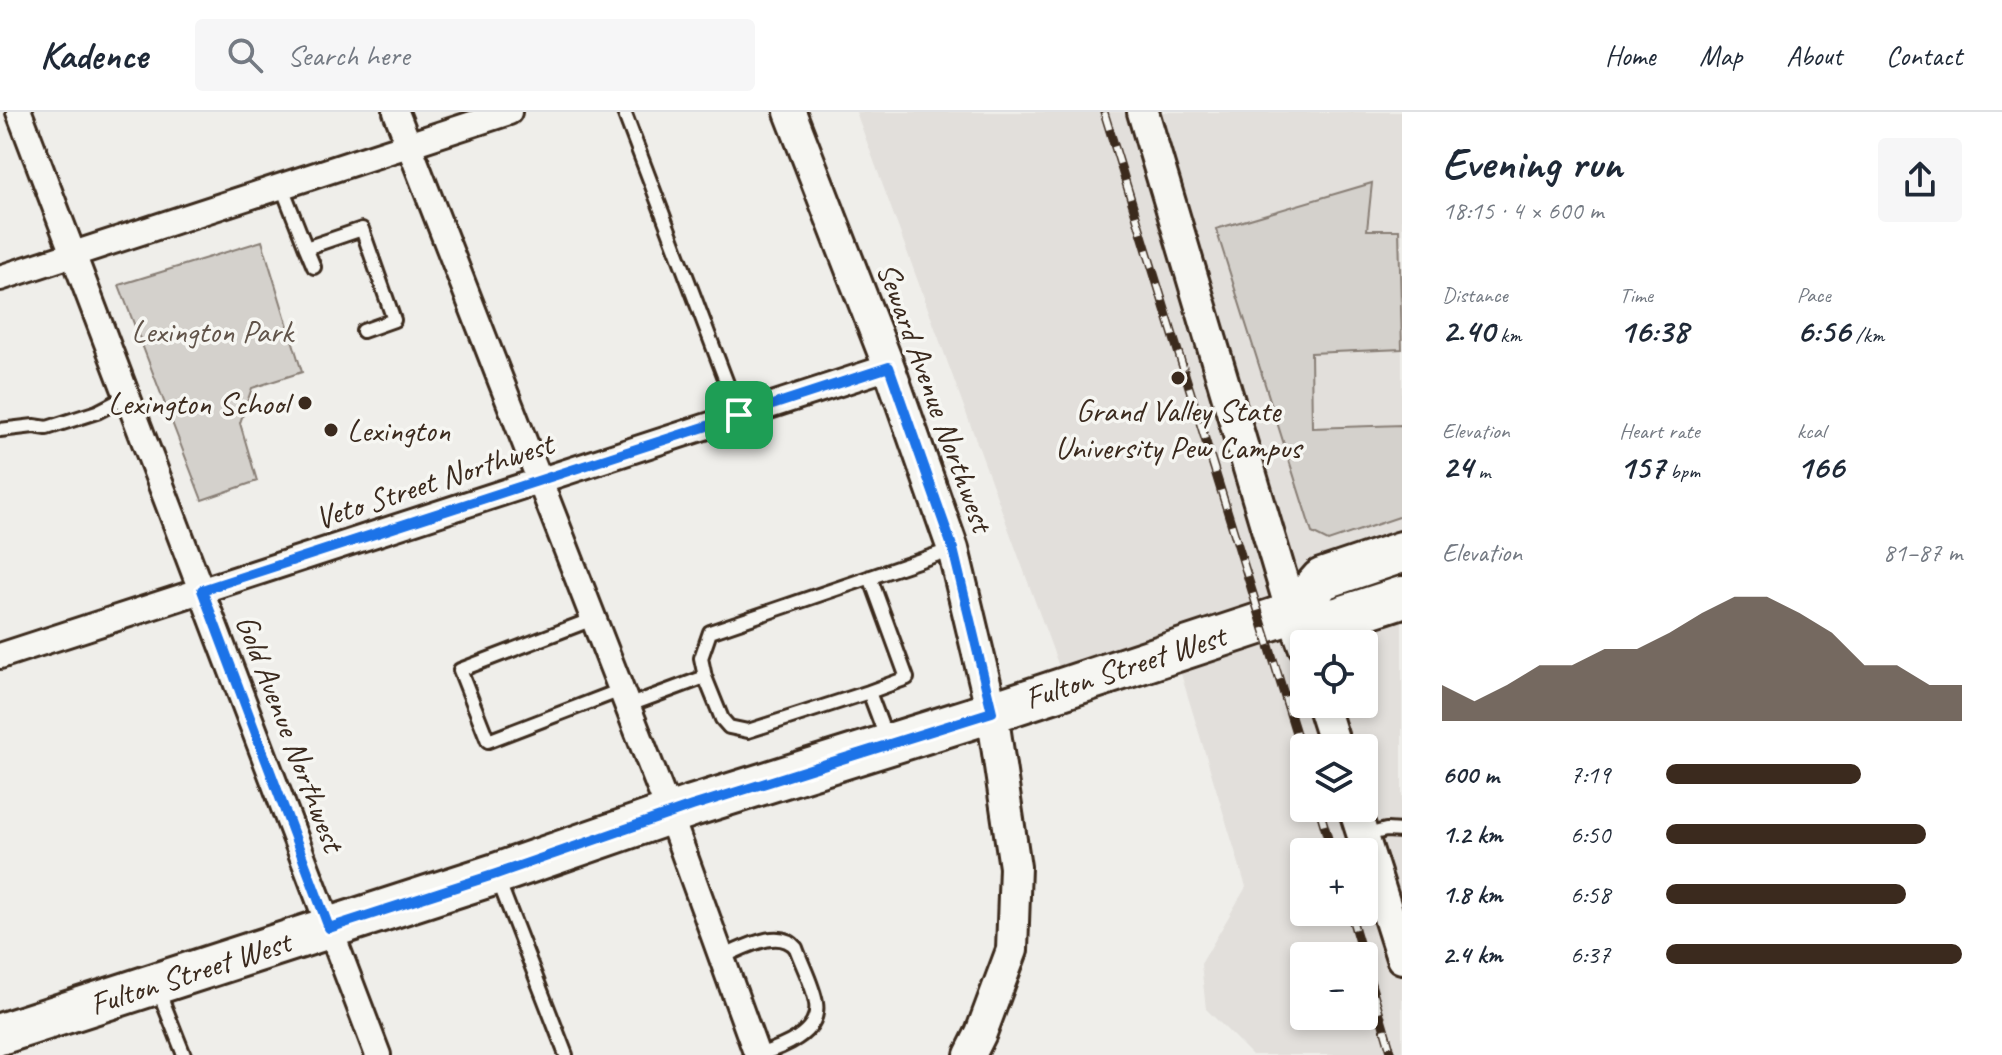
<!DOCTYPE html>
<html lang="en">
<head>
<meta charset="utf-8">
<style>
	body { margin:0; font-family:Caveat,sans-serif; background:#f6f6f7; color:#1f2937; height:100vh; display:flex; flex-direction:column; font-size:30px; white-space:nowrap }
	* { box-sizing:border-box; margin:0 }
	p { font-size:26px; color:#747a83 }
	.icon { flex:none; width:44px; height:44px; fill:none; stroke:currentColor; stroke-width:2; stroke-linecap:round; stroke-linejoin:round }
	.map { position:relative; flex:1; overflow:hidden }
	.panel { display:flex; flex-direction:column; background:#fff; width:600px }
	.panel>* { flex:none }
	.fabs { position:absolute; left:1290px; top:518px; display:grid; gap:16px }
	.fabs a { display:grid; place-items:center; width:88px; height:88px; border-radius:8px; background:#fff; box-shadow:0 4px 12px #0003; font-size:40px }
	.pin { position:absolute; display:grid; place-items:center; width:68px; height:68px; color:#fff; margin:-34px; border-radius:16px; box-shadow:0 4px 12px #0006 }
	.round { display:grid; place-items:center; flex:none; width:84px; height:84px; border-radius:8px; background:#f6f6f7 }
	.headline { display:flex; align-items:center; justify-content:space-between; height:136px; padding:0 40px }
	h1 { font-size:44px; font-weight:700; line-height:60px }
	.figures { display:grid; grid-template-columns:repeat(3,1fr); gap:12px; height:136px; padding:8px 40px }
	.figures div { display:grid; align-content:center }
	.figures b { font-size:34px; font-weight:700 }
	.figures small { font-size:22px; font-weight:400 }
	.figures p { font-size:22px }
	.chart { height:224px; padding:16px 40px }
	.chart p { display:flex; justify-content:space-between }
	.chart svg { width:100%; height:144px; margin-top:8px; fill:#3b2a1e; opacity:.7 }
	ul { padding:0 40px; list-style:none; font-size:26px }
	li { display:grid; grid-template-columns:128px 96px 1fr; align-items:center; height:60px }
	li i { height:20px; border-radius:10px; background:#3b2a1e }
	header { display:flex; align-items:center; gap:48px; box-sizing:border-box; height:112px; padding:0 40px; background:#fff; border-bottom:2px solid #e0e1e3 }
	header strong { font-size:38px }
	nav { display:flex; gap:44px; margin-inline-start:auto; font-size:28px }
	.search { width:560px; height:72px; background:#f6f6f7; display:flex; align-items:center; gap:20px; box-sizing:border-box; padding:0 28px; border-radius:8px; color:#747a83; font-size:30px }
	main { display:flex; flex:1; min-height:0 }
	.map>svg:first-child { display:block }
	.built { fill:#e2dfdb; fill-rule:evenodd }
	.green { fill:#d4d1cc; stroke:#887e75; stroke-width:2 }
	.lines { fill:none; stroke-linecap:round; stroke-linejoin:round }
	.service-casing { stroke:#3b2a1e; stroke-width:18 }
	.minor-casing { stroke:#3b2a1e; stroke-width:30 }
	.tertiary-casing { stroke:#3b2a1e; stroke-width:36 }
	.primary-casing { stroke:#3b2a1e; stroke-width:46 }
	.service { stroke:#f6f6f2; stroke-width:12 }
	.minor { stroke:#f6f6f2; stroke-width:24 }
	.tertiary { stroke:#f6f6f2; stroke-width:30 }
	.primary { stroke:#f6f6f2; stroke-width:40 }
	.rail-casing { stroke:#3b2a1e; stroke-width:9 }
	.rail { stroke:#f6f6f2; stroke-width:6; stroke-dasharray:18; stroke-linecap:butt }
	.route-casing { stroke:#fff; stroke-width:16 }
	.route { stroke:#1a73e8; stroke-width:10 }
	.poi-dot { fill:#3b2a1e; stroke:#f6f6f2; stroke-width:3 }
	.labels { text-anchor:middle; dominant-baseline:central; stroke-width:7; stroke-linejoin:round; paint-order:stroke }
	.park-label { font-size:32px; fill:#61544a; stroke:#f6f6f2 }
	.street-label { font-size:32px; fill:#3b2a1e; stroke:#f6f6f2 }
	.poi-label { font-size:32px; fill:#3b2a1e; stroke:#f6f6f2; text-anchor:end }
</style>
</head>
<body>
<header>
<strong>Kadence</strong>
<div class="search"><svg class="icon" aria-label="search" viewBox="0 0 24 24"><circle cx="10" cy="10" r="6"/><path d="M15 15l6 6"/></svg>Search here</div>
<nav><a>Home</a><a>Map</a><a>About</a><a>Contact</a></nav>
</header>
<main>
<div class="map">
<svg width="1402" height="943" viewBox="0 0 1402 943">
	<rect width="100%" height="100%" fill="#efeeea"/>
	<filter id="ink" filterUnits="userSpaceOnUse"><feTurbulence type="fractalNoise" baseFrequency=".0125" numOctaves="2"/><feDisplacementMap in="SourceGraphic" scale="16" xChannelSelector="R" yChannelSelector="G"/><feConvolveMatrix kernelMatrix="1 2 1 2 8 2 1 2 1" color-interpolation-filters="sRGB"/></filter>
	<g filter="url(#ink)">
		<path class="built" d="M856,0H1402V943H1252L1206,897L1201,852L1246,775L1174,539L1066,574ZM1304,532H1364V592H1304ZM1304,636H1364V696H1304ZM1304,740H1364V800H1304ZM1304,844H1364V904H1304Z"/>
		<path class="green" d="M1372,71L1367,118H1399L1402,237L1311,241L1312,316L1402,313V404L1328,429L1312,421L1216,117Z
			M262,129L302,260L252,276L240,311L257,369L202,388L119,173Z"/>
		<g class="lines">
			<defs>
				<path id="service" d="M624,0L739,303
					M282,75L306,136L362,117L394,208L363,219
					M306,136L314,155
					M0,318L34,314L47,316L97,300L128,284
					M593,507L460,558L488,629L621,578
					M705,565L701,546L710,520L953,437
					M869,580L907,566L870,465
					M627,594L705,565L722,607L729,615L748,619L869,580L887,628
					M1363,724L1386,718L1402,719
					M497,765L566,943
					M722,845C742,837 779,814 796,836C802,853 813,873 816,891C821,922 780,936 758,943
					M157,875L184,943"/>
				<path id="minor" d="M19,0L378,943
					M396,0L670,703L757,943
					M0,166L509,0
					M0,544L889,255"/>
				<path id="tertiary" d="M790,0L889,255L953,437L992,600L1015,755L1012,838L981,921L970,943
					M1143,0L1292,501L1304,534
					M1322,592L1336,636
					M1354,696L1402,846"/>
				<path id="primary" d="M1292,501L1322,467L1402,440
					M0,922L496,762L692,694L992,600L1292,501L1334,507L1402,485"/>
			</defs>
			<use href="#service" class="service-casing"/>
			<use href="#minor" class="minor-casing"/>
			<use href="#tertiary" class="tertiary-casing"/>
			<use href="#primary" class="primary-casing"/>
			<use href="#service" class="service"/>
			<use href="#minor" class="minor"/>
			<use href="#tertiary" class="tertiary"/>
			<use href="#primary" class="primary"/>
			<defs>
				<path id="rail" d="M1104,0L1304,647
					M1319,696L1332,740
					M1350,800L1363,844
					M1364,848L1392,943"/>
			</defs>
			<use href="#rail" class="rail-casing"/>
			<use href="#rail" class="rail"/>
		</g>
	</g>
	<g class="lines" filter="url(#ink)">
		<defs>
			<path id="route" d="M889,255L953,437L992,600L692,694L496,762L329,816L202,478Z"/>
		</defs>
		<use href="#route" class="route-casing"/>
		<use href="#route" class="route"/>
	</g>
	<g class="poi-dot">
		<circle cx="1178" cy="266" r="8"/>
		<circle cx="305" cy="291" r="8"/>
		<circle cx="331" cy="318" r="8"/>
	</g>
	<g class="labels">
		<g class="park-label">
			<text x="212" y="219">Lexington Park</text>
		</g>
		<g class="street-label">
			<text transform="translate(935 285) rotate(70)">Seward Avenue Northwest</text>
			<text transform="translate(434 369) rotate(-18)">Veto Street Northwest</text>
			<text transform="translate(1125 555) rotate(-18)">Fulton Street West</text>
			<text transform="translate(290 621) rotate(69)">Gold Avenue Northwest</text>
			<text transform="translate(190 861) rotate(-18)">Fulton Street West</text>
		</g>
		<g class="poi-label">
			<text x="289" y="291">Lexington School</text>
			<text x="1178" y="298" text-anchor="middle">Grand Valley State<tspan x="1178" dy="37">University Pew Campus</tspan></text>
			<text x="347" y="318" text-anchor="start">Lexington</text>
		</g>
	</g>
</svg>
<div class="fabs">
<a><svg class="icon" aria-label="locate" viewBox="0 0 24 24"><circle cx="12" cy="12" r="6"/><path d="M12 2v4M12 18v4M2 12h4M18 12h4"/></svg></a>
<a><svg class="icon" aria-label="layers" viewBox="0 0 24 24"><path d="M12 4l9 5-9 5-9-5zM3 14l9 5 9-5"/></svg></a>
<a>+</a>
<a>−</a>
</div>
<div class="pin" style="left:739px;top:303px;background:#1e9e55"><svg class="icon" aria-label="arrive" viewBox="0 0 24 24"><path d="M6 21V4h12l-3 4 3 4H6"/></svg></div>
</div>
<section class="panel">
<div class="headline"><div><h1>Evening run</h1><p>18:15 · 4 × 600 m</p></div><a class="round"><svg class="icon" aria-label="share" viewBox="0 0 24 24"><path d="M12 15V3M7 8l5-5 5 5M5 13v7h14v-7"/></svg></a></div>
<div class="figures">
<div><p>Distance</p><b>2.40<small> km</small></b></div>
<div><p>Time</p><b>16:38</b></div>
<div><p>Pace</p><b>6:56<small> /km</small></b></div>
</div>
<div class="figures">
<div><p>Elevation</p><b>24<small> m</small></b></div>
<div><p>Heart rate</p><b>157<small> bpm</small></b></div>
<div><p>kcal</p><b>166</b></div>
</div>
<div class="chart"><p><span>Elevation</span>81–87 m</p>
<svg viewBox="0 0 160 44" preserveAspectRatio="none"><path d="M0 44V33L10 38L20 33L30 27L40 27L50 22L60 22L70 17L80 11L90 6L100 6L110 11L120 17L130 27L140 27L150 33L160 33V44z"/></svg>
</div>
<ul>
<li><b>600 m</b>7:19<i style="width:66%"></i></li>
<li><b>1.2 km</b>6:50<i style="width:88%"></i></li>
<li><b>1.8 km</b>6:58<i style="width:81%"></i></li>
<li><b>2.4 km</b>6:37<i style="width:100%"></i></li>
</ul>
</section>
</main>
</body>
</html>
